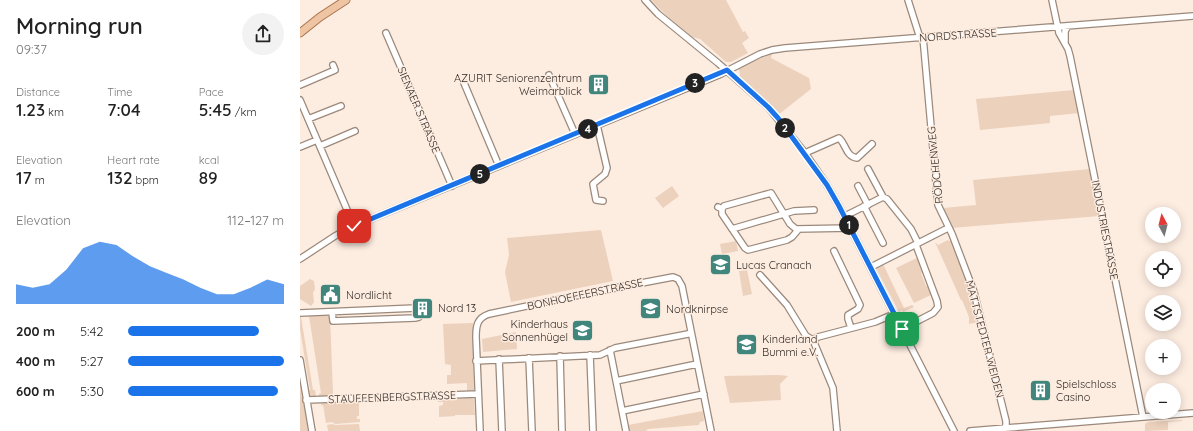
<!DOCTYPE html>
<html lang="en">
<head>
<meta charset="utf-8">
<style>
	body { margin:0; font-family:Quicksand,sans-serif; background:#f2f2f2; color:#222; height:100vh; display:flex; flex-direction:column; font-size:15px; white-space:nowrap }
	* { box-sizing:border-box; margin:0 }
	p { font-size:13px; color:#767676 }
	.icon { flex:none; width:22px; height:22px; fill:none; stroke:currentColor; stroke-width:2; stroke-linecap:round; stroke-linejoin:round }
	.map { position:relative; flex:1; overflow:hidden }
	.details { display:flex; flex-direction:column; background:#fff; width:300px }
	.details>* { flex:none }
	.needle { width:26px; rotate:353deg }
	.buttons { position:absolute; left:845px; top:207px; display:grid; gap:8px }
	.buttons a { display:grid; place-items:center; width:36px; height:36px; border-radius:50%; background:#fff; box-shadow:0 2px 10px #0003; font-size:20px }
	.pin { position:absolute; display:grid; place-items:center; width:34px; height:34px; color:#fff; margin:-17px; border-radius:8px; box-shadow:0 2px 6px #0006 }
	.km { position:absolute; width:20px; height:20px; margin:-10px; border-radius:50%; background:#222; color:#fff; font-size:11px; line-height:20px; text-align:center }
	.round { display:grid; place-items:center; flex:none; width:42px; height:42px; border-radius:21px; background:#f2f2f2 }
	.head { display:flex; align-items:center; justify-content:space-between; height:68px; padding:0 16px }
	h1 { font-size:22px; font-weight:600; line-height:30px }
	.stats { display:grid; grid-template-columns:repeat(3,1fr); gap:6px; height:68px; padding:4px 16px }
	.stats div { display:grid; align-content:center }
	.stats b { font-size:17px; font-weight:600 }
	.stats small { font-size:11px; font-weight:400 }
	.stats p { font-size:11px }
	.chart { height:112px; padding:8px 16px }
	.chart p { display:flex; justify-content:space-between }
	.chart svg { width:100%; height:72px; margin-top:4px; fill:#1a73e8; opacity:.7 }
	ul { padding:0 16px; list-style:none; font-size:13px }
	li { display:grid; grid-template-columns:64px 48px 1fr; align-items:center; height:30px }
	li i { height:10px; border-radius:5px; background:#1a73e8 }
	main { display:flex; flex:1; min-height:0 }
	.map>svg:first-child { display:block }
	.green { fill:#ecd1bd }
	.lines { fill:none; stroke-linecap:round; stroke-linejoin:round }
	.minor-casing { stroke:#9b897b; stroke-width:8 }
	.major-casing { stroke:#a77550; stroke-width:9 }
	.minor { stroke:#fff; stroke-width:5.5 }
	.major { stroke:#efc4a3; stroke-width:7 }
	.route-casing { stroke:#fff; stroke-width:8 }
	.route { stroke:#1a73e8; stroke-width:5 }
	.labels { text-anchor:middle; dominant-baseline:central; stroke-width:3; stroke-linejoin:round; paint-order:stroke }
	.street-label { font-size:11px; fill:#332c26; stroke:#fdece0 }
	.poi-label { font-size:11px; fill:#332c26; stroke:#fdece0; text-anchor:start }
</style>
</head>
<body>
<main>
<section class="details">
<div class="head"><div><h1>Morning run</h1><p>09:37</p></div><a class="round"><svg class="icon" aria-label="share" viewBox="0 0 24 24"><path d="M12 15V3M7 8l5-5 5 5M5 13v7h14v-7"/></svg></a></div>
<div class="stats">
<div><p>Distance</p><b>1.23<small> km</small></b></div>
<div><p>Time</p><b>7:04</b></div>
<div><p>Pace</p><b>5:45<small> /km</small></b></div>
</div>
<div class="stats">
<div><p>Elevation</p><b>17<small> m</small></b></div>
<div><p>Heart rate</p><b>132<small> bpm</small></b></div>
<div><p>kcal</p><b>89</b></div>
</div>
<div class="chart"><p><span>Elevation</span>112–127 m</p>
<svg viewBox="0 0 160 44" preserveAspectRatio="none"><path d="M0 44V32L10 34L20 32L30 23L40 10L50 6L60 8L70 15L80 21L90 25L100 29L110 34L120 38L130 38L140 34L150 29L160 32V44z"/></svg>
</div>
<ul>
<li><b>200 m</b>5:42<i style="width:84%"></i></li>
<li><b>400 m</b>5:27<i style="width:100%"></i></li>
<li><b>600 m</b>5:30<i style="width:96%"></i></li>
</ul>
</section>
<div class="map">
<svg width="893" height="431" viewBox="0 0 893 431">
	<rect width="100%" height="100%" fill="#fdece0"/>
	<path class="green" d="M351,0H426L443,32L445,31L449,38L442,43L448,53L431,62H426L400,39L392,37L368,17Z
		M472,54L471,58L509,78L511,89L478,115L458,94L439,77L440,74L439,69L444,65Z
		M774,90L779,113L750,116V123L680,130L676,99Z
		M790,169L800,216L651,228L643,208L676,205L673,180Z
		M372,186L379,196L363,208L355,198Z
		M301,230L313,281L211,302L205,272L209,255L207,238Z
		M648,240L649,241L652,240L671,291L679,322L669,324V317L662,300H661L635,242L638,245Z
		M436,241L438,251L422,254L420,244Z
		M619,257L625,273H621L626,286L630,287L633,294L614,303L596,268Z
		M583,264L604,308L612,305L614,307L603,312L602,310L599,312L576,268Z
		M447,270L452,294L443,296L439,271Z
		M10,279L14,281L15,289L13,293L14,302L11,306L0,299V286Z
		M0,314L3,316L1,317L13,390H15L16,396L15,398H11L8,395V391L10,390L0,329Z
		M8,314H29L30,315L33,394L32,398H22L19,396V394L21,393L9,316H6Z
		M173,323L174,391H167V383L147,384V375H151V365L145,364L143,324Z
		M216,332L217,349L183,352L182,339Z
		M0,375L8,431H0Z
		M479,375L488,376L480,384L481,400L430,403L424,376Z
		M167,397L174,399L175,415H155V416L139,417V406L143,405V402H138L139,398Z
		M57,400L59,402V416H57V419H60V422L35,424L32,422L26,423L23,405L21,406L22,402L31,403V402Z
		M403,411L404,421L400,422L399,425L348,429L346,431H329L328,425Z
		M883,420L882,421L868,422V430L845,431V424L848,422Z
		M31,424L36,425L59,424L60,431H28L27,425Z"/>
	<g class="lines">
		<defs>
			<path id="minor" d="M345,0L358,14L418,63L468,107L505,153L527,185L539,206L654,431
				M608,0L620,38
				M752,0L759,33L768,49L770,56L843,417
				M86,33L152,186
				M623,37L638,205L652,234L674,292L706,421V428
				M765,42V31L768,26
				M249,75L275,134
				M164,83L199,166
				M0,85L35,70L33,65
				M0,100L54,226
				M8,119L41,106
				M297,125L307,168L305,174L293,184L296,200L303,201
				M20,146L55,131
				M0,147L17,140
				M505,153L539,138C546,144 546,157 557,158L572,144
				M568,169L583,197L587,199L611,229L618,243
				M558,186L568,205
				M564,206L583,243
				M418,207L422,209L424,206L471,193L490,224L496,229L551,228
				M422,209V214L445,248L448,250L487,240L492,237L498,230
				M545,216L583,197
				M432,229L494,211L514,210
				M534,251L560,305L558,309L548,315V319L551,328
				M0,259L35,236L54,226L421,74L460,54L472,50L485,48L893,16
				M571,267L648,228
				M460,275L487,305L506,336L513,340
				M0,313L116,308L118,309L119,317L115,318L33,321L32,312
				M602,329L633,313L638,307L637,301L616,245
				M513,340L533,388L537,431
				M513,340L518,337L575,322L594,314
				M310,350L326,431
				M290,355L293,431
				M260,356L262,431
				M229,358L232,431
				M199,359L202,431
				M0,360L12,431
				M176,361L300,355L315,348L388,334L391,332
				M316,381L397,364
				M6,400L178,394
				M322,411L404,394
				M180,431L176,337C176,326 177,318 189,314L289,293L373,277L378,279L382,286L411,431
				M670,431L893,413"/>
			<path id="major" d="M0,33L20,17L46,0"/>
		</defs>
		<use href="#minor" class="minor-casing"/>
		<use href="#major" class="major-casing"/>
		<use href="#minor" class="minor"/>
		<use href="#major" class="major"/>
	</g>
	<g class="lines">
		<defs>
			<path id="route" d="M54,226L427,70L468,107L478,118L527,185L539,206L602,329"/>
		</defs>
		<use href="#route" class="route-casing"/>
		<use href="#route" class="route"/>
	</g>
	<defs>
		<symbol id="building-square" viewBox="-11 -11 22 22"><rect x="-9" y="-9" width="18" height="18" rx="4" fill="#40867d" stroke="#fdece0"/><path d="M-4-6H4V6H1V3H-1V6H-4ZM-2.5-4.3h1.7v1.8h-1.7ZM.8-4.3h1.7v1.8H.8ZM-2.5-1h1.7V.8h-1.7ZM.8-1h1.7V.8H.8Z" fill="#fff"/></symbol>
		<symbol id="school-square" viewBox="-11 -11 22 22"><rect x="-9" y="-9" width="18" height="18" rx="4" fill="#40867d" stroke="#fdece0"/><path d="M0-5L7-2L0 1L-7-2ZM-4 1L0 2.5L4 1V4Q0 6-4 4Z" fill="#fff"/></symbol>
		<symbol id="civic-square" viewBox="-11 -11 22 22"><rect x="-9" y="-9" width="18" height="18" rx="4" fill="#40867d" stroke="#fdece0"/><path d="M-.6-6.5H3V-4.5H.6V-3L4-1V1h2V6H-6V1h2V-1L-.6-3ZM-1.2 2.5V6h2.4V2.5Z" fill="#fff"/></symbol>
	</defs>
	<g fill-rule="evenodd">
		<use href="#building-square" x="286" y="72" width="25" height="25"/>
		<use href="#school-square" x="408" y="252" width="25" height="25"/>
		<use href="#civic-square" x="18" y="282" width="25" height="25"/>
		<use href="#building-square" x="110" y="296" width="25" height="25"/>
		<use href="#school-square" x="338" y="296" width="25" height="25"/>
		<use href="#school-square" x="270" y="318" width="25" height="25"/>
		<use href="#school-square" x="434" y="332" width="25" height="25"/>
		<use href="#building-square" x="728" y="378" width="25" height="25"/>
	</g>
	<g class="labels">
		<g class="street-label">
			<text transform="translate(658 35) rotate(-4)">NORDSTRASSE</text>
			<text transform="translate(119 110) rotate(67)">SIENAER STRASSE</text>
			<text transform="translate(635 165) rotate(-96)">RÖDCHENWEG</text>
			<text transform="translate(805 230) rotate(79)">INDUSTRIESTRASSE</text>
			<text transform="translate(285 294) rotate(-12)">BONHOEFFERSTRASSE</text>
			<text transform="translate(685 339) rotate(75)">MATTSTEDTER WEIDEN</text>
			<text transform="translate(92 397) rotate(-2)">STAUFFENBERGSTRASSE</text>
		</g>
		<g class="poi-label">
			<text x="282" y="78" text-anchor="end">AZURIT Seniorenzentrum<tspan x="282" dy="13">Weimarblick</tspan></text>
			<text x="436" y="265">Lucas Cranach</text>
			<text x="46" y="295">Nordlicht</text>
			<text x="138" y="308">Nord 13</text>
			<text x="366" y="309">Nordknirpse</text>
			<text x="268" y="324" text-anchor="end">Kinderhaus<tspan x="268" dy="13">Sonnenhügel</tspan></text>
			<text x="462" y="339">Kinderland<tspan x="462" dy="13">Bummi e.V.</tspan></text>
			<text x="756" y="384">Spielschloss<tspan x="756" dy="13">Casino</tspan></text>
		</g>
	</g>
</svg>
<div class="buttons">
<a><svg class="needle" viewBox="-14 -14 28 28"><path d="M0-13l5 13h-10z" fill="#e53935"/><path d="M0 13l5-13h-10z" fill="#767676"/></svg></a>
<a><svg class="icon" aria-label="locate" viewBox="0 0 24 24"><circle cx="12" cy="12" r="6"/><path d="M12 2v4M12 18v4M2 12h4M18 12h4"/></svg></a>
<a><svg class="icon" aria-label="layers" viewBox="0 0 24 24"><path d="M12 4l9 5-9 5-9-5zM3 14l9 5 9-5"/></svg></a>
<a>+</a>
<a>−</a>
</div>
<div class="pin" style="left:602px;top:329px;background:#1e9e55"><svg class="icon" aria-label="arrive" viewBox="0 0 24 24"><path d="M6 21V4h12l-3 4 3 4H6"/></svg></div>
<div class="pin" style="left:54px;top:226px;background:#d93025"><svg class="icon" aria-label="check" viewBox="0 0 24 24"><path d="M5 12l5 5 9-10"/></svg></div>
<b class="km" style="left:549px;top:225px">1</b>
<b class="km" style="left:485px;top:128px">2</b>
<b class="km" style="left:395px;top:83px">3</b>
<b class="km" style="left:288px;top:129px">4</b>
<b class="km" style="left:180px;top:174px">5</b>
</div>
</main>
</body>
</html>
